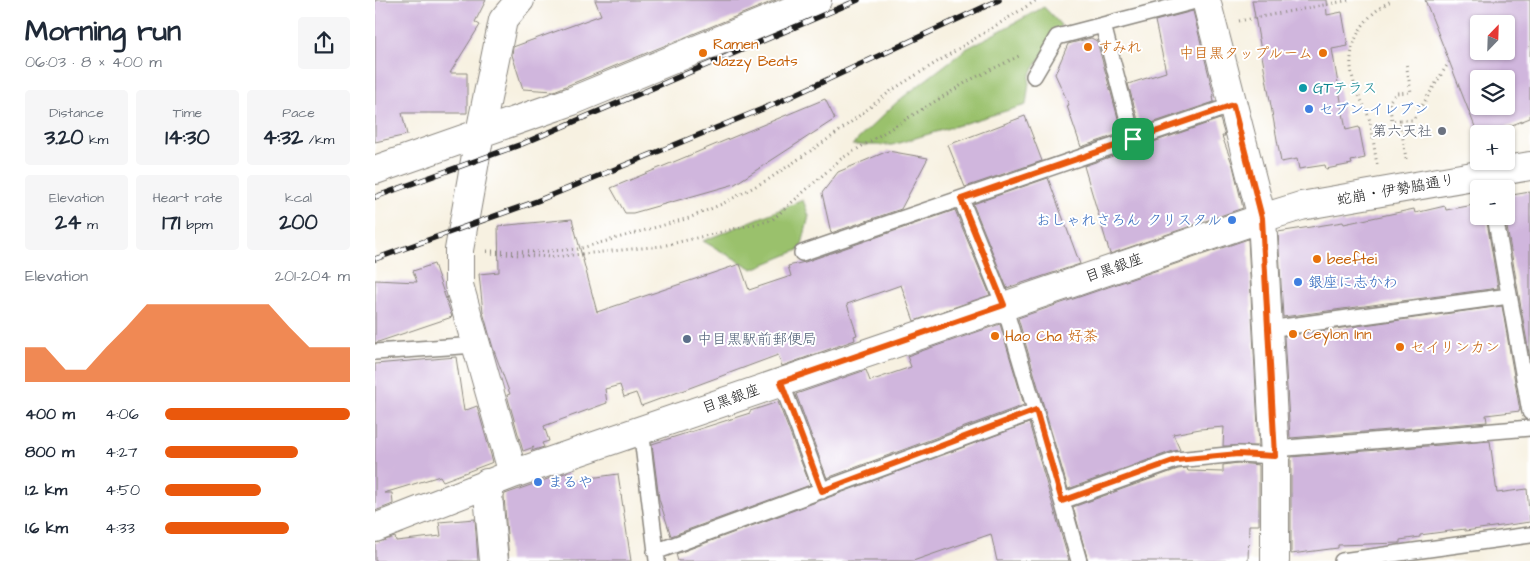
<!DOCTYPE html>
<html lang="en">
<head>
<meta charset="utf-8">
<style>
	body { margin:0; font-family:"Architects Daughter","Klee One",sans-serif; background:#f6f6f7; color:#1f2937; height:100vh; display:flex; flex-direction:column; font-size:19px; white-space:nowrap }
	* { box-sizing:border-box; margin:0 }
	p { font-size:16px; color:#747a83 }
	.icon { flex:none; width:28px; height:28px; fill:none; stroke:currentColor; stroke-width:2; stroke-linecap:round; stroke-linejoin:round }
	.map { position:relative; flex:1; overflow:hidden }
	.drawer { display:flex; flex-direction:column; background:#fff; width:375px }
	.drawer>* { flex:none }
	.needle { width:32px; rotate:23deg }
	.fabs { position:absolute; left:1095px; top:15px; display:grid; gap:10px }
	.fabs a { display:grid; place-items:center; width:45px; height:45px; border-radius:5px; background:#fff; box-shadow:0 1px 4px #0004; font-size:25px }
	.pin { position:absolute; display:grid; place-items:center; width:42px; height:42px; color:#fff; margin:-21px; border-radius:10px; box-shadow:0 2px 8px #0006 }
	.round { display:grid; place-items:center; flex:none; width:52px; height:52px; border-radius:5px; background:#f6f6f7 }
	.summary { display:flex; align-items:center; justify-content:space-between; height:85px; padding:0 25px }
	h1 { font-size:28px; font-weight:800; line-height:38px }
	.stats { display:grid; grid-template-columns:repeat(3,1fr); gap:8px; height:85px; padding:5px 25px }
	.stats div { display:grid; align-content:center; border-radius:5px; background:#f6f6f7; text-align:center }
	.stats b { font-size:21px; font-weight:800 }
	.stats small { font-size:14px; font-weight:400 }
	.stats p { font-size:14px }
	.chart { height:140px; padding:10px 25px }
	.chart p { display:flex; justify-content:space-between }
	.chart svg { width:100%; height:90px; margin-top:5px; fill:#ea580c; opacity:.7 }
	ul { padding:0 25px; list-style:none; font-size:16px }
	li { display:grid; grid-template-columns:80px 60px 1fr; align-items:center; height:38px }
	li i { height:12px; border-radius:6px; background:#ea580c }
	main { display:flex; flex:1; min-height:0 }
	.map>svg:first-child { display:block }
	.park { fill:#9ac16c; stroke:#5b6e44 }
	.building { fill:#d0b6dd; fill-rule:evenodd }
	.lines { fill:none; stroke-linecap:round; stroke-linejoin:round }
	.service-casing { stroke:#8a867e; stroke-width:18 }
	.minor-casing { stroke:#8a867e; stroke-width:30 }
	.tertiary-casing { stroke:#8a867e; stroke-width:30 }
	.path { stroke:#8a867e; stroke-width:3; stroke-dasharray:1 4; stroke-linecap:butt }
	.service { stroke:#fff; stroke-width:15 }
	.minor { stroke:#fff; stroke-width:28 }
	.tertiary { stroke:#fff; stroke-width:28 }
	.rail-casing { stroke:#1c1c1c; stroke-width:5.5 }
	.rail { stroke:#fff; stroke-width:4; stroke-dasharray:11; stroke-linecap:butt }
	.route-casing { stroke:#fff; stroke-width:10 }
	.route { stroke:#ea580c; stroke-width:6 }
	.food-dot { fill:#e8710a; stroke:#fff; stroke-width:2 }
	.culture-dot { fill:#0f9aa8; stroke:#fff; stroke-width:2 }
	.shop-dot { fill:#3f7fe0; stroke:#fff; stroke-width:2 }
	.worship-dot { fill:#6b7280; stroke:#fff; stroke-width:2 }
	.service-dot { fill:#5c6f8a; stroke:#fff; stroke-width:2 }
	.labels { text-anchor:middle; dominant-baseline:central; stroke-width:4; stroke-linejoin:round; paint-order:stroke }
	.food-label { font-size:15px; fill:#c56008; stroke:#fff; text-anchor:start }
	.culture-label { font-size:15px; fill:#0d838f; stroke:#fff; text-anchor:start }
	.shop-label { font-size:15px; fill:#366cbe; stroke:#fff; text-anchor:start }
	.worship-label { font-size:15px; fill:#5b616d; stroke:#fff; text-anchor:end }
	.street-label { font-size:15px; fill:#1c1c1c; stroke:#fff }
	.service-label { font-size:15px; fill:#4e5e75; stroke:#fff; text-anchor:start }
</style>
</head>
<body>
<main>
<section class="drawer">
<div class="summary"><div><h1>Morning run</h1><p>06:03 · 8 × 400 m</p></div><a class="round"><svg class="icon" aria-label="share" viewBox="0 0 24 24"><path d="M12 15V3M7 8l5-5 5 5M5 13v7h14v-7"/></svg></a></div>
<div class="stats">
<div><p>Distance</p><b>3.20<small> km</small></b></div>
<div><p>Time</p><b>14:30</b></div>
<div><p>Pace</p><b>4:32<small> /km</small></b></div>
</div>
<div class="stats">
<div><p>Elevation</p><b>24<small> m</small></b></div>
<div><p>Heart rate</p><b>171<small> bpm</small></b></div>
<div><p>kcal</p><b>200</b></div>
</div>
<div class="chart"><p><span>Elevation</span>201–204 m</p>
<svg viewBox="0 0 160 44" preserveAspectRatio="none"><path d="M0 44V27L10 27L20 38L30 38L40 27L50 17L60 6L70 6L80 6L90 6L100 6L110 6L120 6L130 17L140 27L150 27L160 27V44z"/></svg>
</div>
<ul>
<li><b>400 m</b>4:06<i style="width:100%"></i></li>
<li><b>800 m</b>4:27<i style="width:72%"></i></li>
<li><b>1.2 km</b>4:50<i style="width:52%"></i></li>
<li><b>1.6 km</b>4:33<i style="width:67%"></i></li>
</ul>
</section>
<div class="map">
<svg width="1155" height="561" viewBox="0 0 1155 561">
	<rect width="100%" height="100%" fill="#fff"/>
	<filter id="ink" filterUnits="userSpaceOnUse"><feTurbulence type="fractalNoise" baseFrequency=".02" numOctaves="2"/><feDisplacementMap in="SourceGraphic" scale="10" xChannelSelector="R" yChannelSelector="G"/><feConvolveMatrix kernelMatrix="1 2 1 2 8 2 1 2 1" color-interpolation-filters="sRGB"/></filter>
	<filter id="wash" filterUnits="userSpaceOnUse"><feTurbulence type="fractalNoise" baseFrequency=".0096" numOctaves="4" result="noise"/><feDisplacementMap in="SourceGraphic" scale="20" xChannelSelector="R" yChannelSelector="G"/><feGaussianBlur stdDeviation="1.12" result="paint"/><feColorMatrix in="noise" values="0 0 0 0 0 0 0 0 0 0 0 0 0 0 0 0 0 1.4 0 .05"/><feComposite in="paint" operator="in"/></filter>
	<g filter="url(#wash)">
		<rect width="100%" height="100%" fill="#f7f1e1"/>
		<path class="park" d="M669,7L686,25L655,75L651,105L517,145H477L523,101L591,49Z
			M428,200L434,216L426,249L378,269L328,241Z"/>
		<g id="blocks">
			<path class="building" d="M0,0H111L100,22L105,25L75,73H92V113H27L32,135L0,142Z
				M220,0H401L191,86L179,91L148,89L137,55L138,47L226,15Z
				M877,0H951L952,15L967,12L973,46L957,49L971,130L984,127L990,158L976,161L977,164L951,169L950,165L924,169L922,159L906,162Z
				M1050,0H1155V118L1114,134H1104V137ZM1104,24H1131V51H1104ZM1104,79H1131V106H1104Z
				M818,11L839,96L838,97L839,102L765,127L753,84L791,72L780,21Z
				M716,38L722,41L747,133L706,147L692,106L694,105L680,74L693,44Z
				M450,99L460,119L360,184L258,213H250L236,188Z
				M650,116L667,161L590,187L573,145Z
				M845,119L850,136H847L858,166L868,208L735,254L709,166Z
				M513,151L553,158L526,209L456,233L447,193L463,172Z
				M673,178L705,264L632,288L598,204Z
				M1155,192V359L1130,216H1131V196Z
				M1104,204V216H1111L1123,288L908,317L903,232L968,222L969,224L1039,209L1040,213L1070,206L1071,210Z
				M580,210L615,295L539,321L526,285L472,304L482,335L479,336L480,340L407,366L403,355L266,406L261,393L249,397L245,385L230,389L232,403L169,426L174,441L167,443L169,447L156,451L159,447L148,451L132,395L135,394L118,348L108,312L104,274L124,272L123,226L197,219L222,312L365,264L374,290L416,276L413,266L430,262Z
				M873,239L884,446H848L849,427L825,429L798,434L805,450L798,451L693,489L643,318Z
				M59,264L77,317L0,343V280L42,282L38,271Z
				M1127,306L1145,411L1111,415L1112,422L915,438L909,336Z
				M625,324L649,405L452,478L421,394L491,370L495,381L536,367L532,356Z
				M81,357L89,411L102,406L118,462L68,481L65,476L9,493H17L18,504L0,511V364Z
				M403,402L435,485L296,536L284,499L277,444L375,413V411Z
				M654,423L694,561H622L616,534L538,561H303L301,554Z
				M1115,441L1122,493L1152,489L1155,522L1090,531V529L1045,535V537L1025,540V543L963,545V548L916,554V457Z
				M863,463L884,465V525H874L873,561H713L698,507L803,469L812,468L813,471L848,472V465Z
				M193,472L194,481L243,474L256,561H134L129,496L130,494Z
				M100,519L103,561H0V543L20,537L21,541L66,536L64,522Z"/>
		</g>
	</g>
	<g filter="url(#ink)">
		<use href="#blocks" fill-opacity="0" stroke="#8a867e" stroke-width="1"/>
		<g class="lines">
			<defs>
				<path id="service" d="M728,25L758,139
					M659,76L682,37L824,0
					M586,199L629,305L687,501L801,460L863,454L900,456
					M1120,216L1155,412
					M427,253L858,105
					M893,329L1134,296
					M0,352L101,345
					M406,382L447,491
					M266,429L282,560
					M900,449L1155,428
					M687,501L704,561
					M280,552L661,411
					M967,561L1155,535"/>
				<path id="minor" d="M831,0L887,218L900,456V561
					M0,170L197,101L442,0
					M138,474L84,285V250L105,133L128,20L145,0
					M112,483L119,561
					M0,528L138,474L887,218"/>
				<path id="tertiary" d="M887,218L926,206L1155,166"/>
			</defs>
			<use href="#service" class="service-casing"/>
			<use href="#minor" class="minor-casing"/>
			<use href="#tertiary" class="tertiary-casing"/>
			<path class="path" d="M864,21L975,0
				M1025,120L1017,121L1014,102L1021,93L1036,92L1031,63
				M1031,159L1025,120H1038L1074,62
				M1002,164C999,149 998,133 994,118C990,105 981,93 978,79C969,45 989,14 1018,0
				M112,251L161,252L203,249L314,218L347,204L394,179L462,133L517,90L662,0
				M112,253L177,257L287,246L397,220L466,159L595,80L644,56"/>
			<use href="#service" class="service"/>
			<use href="#minor" class="minor"/>
			<use href="#tertiary" class="tertiary"/>
			<defs>
				<path id="rail" d="M0,197L147,144L483,0
					M0,259L162,201L402,103L624,0"/>
			</defs>
			<use href="#rail" class="rail-casing"/>
			<use href="#rail" class="rail"/>
		</g>
	</g>
	<g class="lines" filter="url(#ink)">
		<defs>
			<path id="route" d="M858,105L887,218L900,456L863,454L801,460L687,501L661,410L447,491L406,382L629,305L586,199Z"/>
		</defs>
		<use href="#route" class="route-casing"/>
		<use href="#route" class="route"/>
	</g>
	<g class="food-dot">
		<circle cx="713" cy="47" r="5"/>
		<circle cx="328" cy="53" r="5"/>
		<circle cx="948" cy="53" r="5"/>
		<circle cx="942" cy="259" r="5"/>
		<circle cx="918" cy="334" r="5"/>
		<circle cx="620" cy="336" r="5"/>
		<circle cx="1025" cy="347" r="5"/>
	</g>
	<circle class="culture-dot" cx="928" cy="88" r="5"/>
	<g class="shop-dot">
		<circle cx="934" cy="109" r="5"/>
		<circle cx="857" cy="220" r="5"/>
		<circle cx="923" cy="282" r="5"/>
		<circle cx="163" cy="482" r="5"/>
	</g>
	<circle class="worship-dot" cx="1067" cy="131" r="5"/>
	<circle class="service-dot" cx="312" cy="339" r="5"/>
	<g class="labels">
		<g class="food-label">
			<text x="338" y="44">Ramen<tspan x="338" dy="17">Jazzy Beats</tspan></text>
			<text x="723" y="47">すみれ</text>
			<text x="938" y="53" text-anchor="end">中目黒タップルーム</text>
			<text x="952" y="259">beeftei</text>
			<text x="928" y="334">Ceylon Inn</text>
			<text x="630" y="336">Hao Cha 好茶</text>
			<text x="1035" y="347">セイリンカン</text>
		</g>
		<g class="culture-label">
			<text x="938" y="88">GTテラス</text>
		</g>
		<g class="shop-label">
			<text x="944" y="109">セブン-イレブン</text>
			<text x="847" y="220" text-anchor="end">おしゃれさろん クリスタル</text>
			<text x="933" y="282">銀座に志かわ</text>
			<text x="173" y="482">まるや</text>
		</g>
		<g class="worship-label">
			<text x="1057" y="131">第六天社</text>
		</g>
		<g class="street-label">
			<text transform="translate(1021 190) rotate(-10)">蛇崩・伊勢脇通り</text>
			<text transform="translate(739 268) rotate(-19)">目黒銀座</text>
			<text transform="translate(356 399) rotate(-19)">目黒銀座</text>
		</g>
		<g class="service-label">
			<text x="322" y="339">中目黒駅前郵便局</text>
		</g>
	</g>
</svg>
<div class="fabs">
<a><svg class="needle" viewBox="-14 -14 28 28"><path d="M0-13l5 13h-10z" fill="#e53935"/><path d="M0 13l5-13h-10z" fill="#747a83"/></svg></a>
<a><svg class="icon" aria-label="layers" viewBox="0 0 24 24"><path d="M12 4l9 5-9 5-9-5zM3 14l9 5 9-5"/></svg></a>
<a>+</a>
<a>−</a>
</div>
<div class="pin" style="left:758px;top:139px;background:#1e9e55"><svg class="icon" aria-label="arrive" viewBox="0 0 24 24"><path d="M6 21V4h12l-3 4 3 4H6"/></svg></div>
</div>
</main>
</body>
</html>
